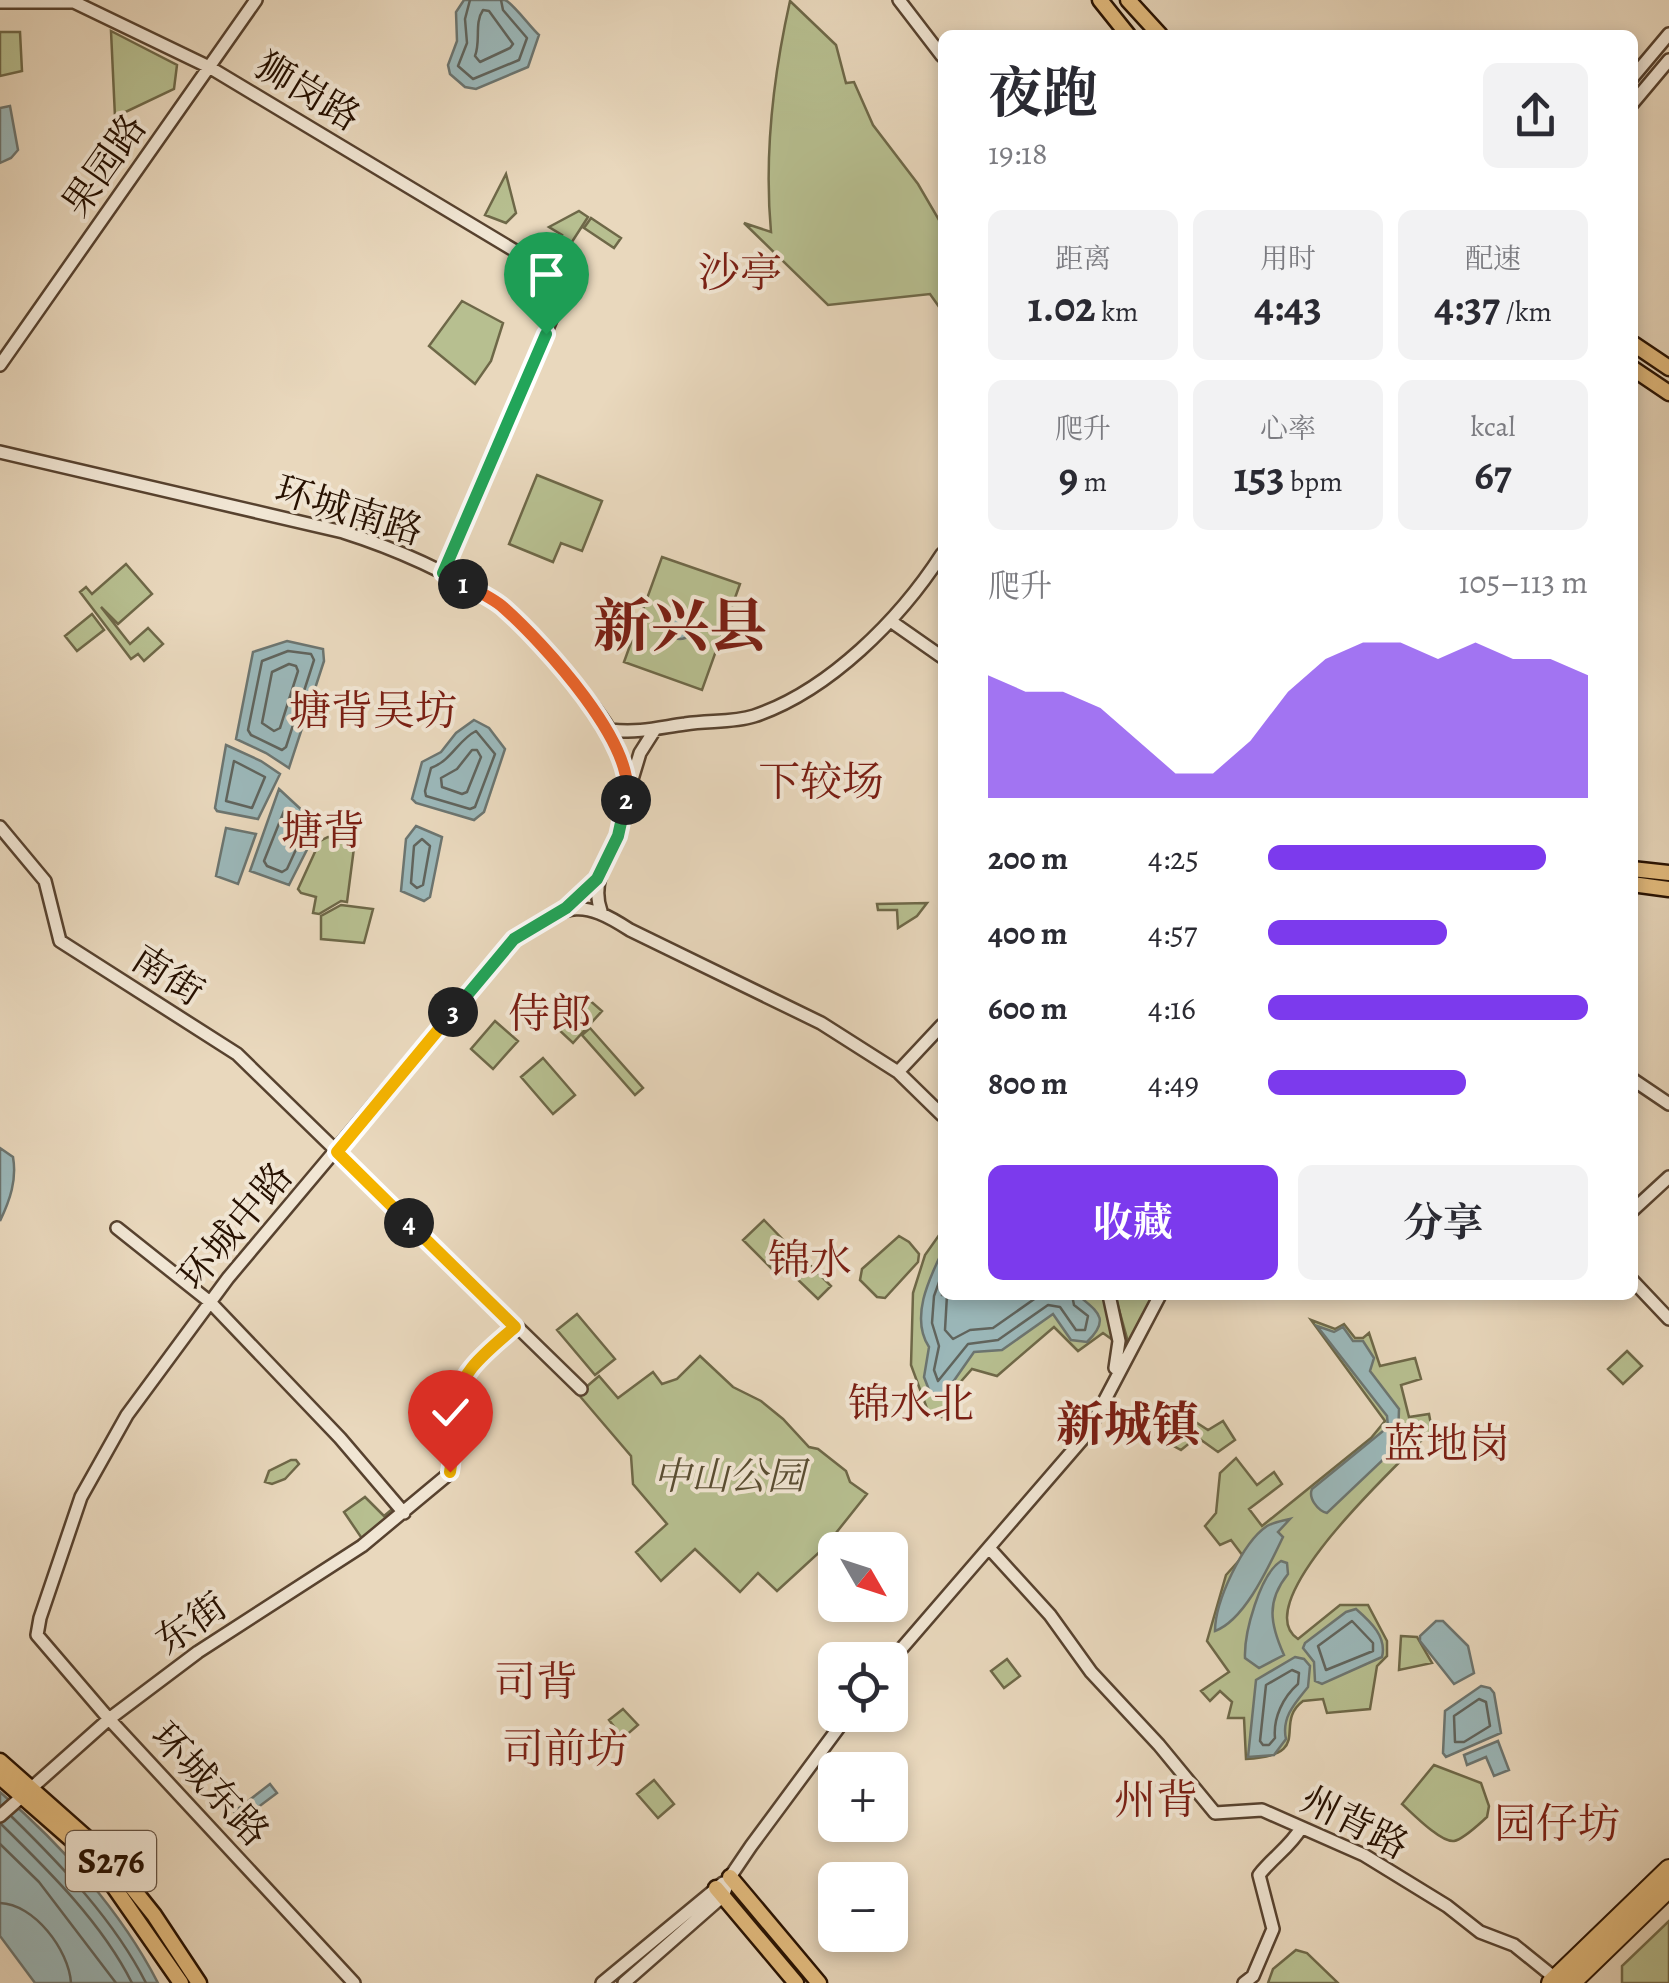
<!DOCTYPE html>
<html lang="zh">
<head>
<meta charset="utf-8">
<style>
	body { margin:0; font-family:Alegreya,"Noto Serif SC",serif; background:#f2f2f3; color:#2b2b33; height:100vh; display:flex; flex-direction:column; font-size:38px; white-space:nowrap }
	* { box-sizing:border-box; margin:0 }
	p { font-size:32px; color:#7c7c81 }
	.icon { flex:none; width:55px; height:55px; fill:none; stroke:currentColor; stroke-width:2; stroke-linecap:round; stroke-linejoin:round }
	.map { position:relative; flex:1; overflow:hidden }
	.panel { position:absolute; left:938px; top:30px; width:700px; height:1270px; display:flex; flex-direction:column; background:#fff; border-radius:15px; box-shadow:0 5px 15px #0003 }
	.panel>* { flex:none }
	.needle { width:65px; rotate:129deg }
	.tools { position:absolute; left:818px; top:1532px; display:grid; gap:20px }
	.tools a { display:grid; place-items:center; width:90px; height:90px; border-radius:15px; background:#fff; box-shadow:0 5px 15px #0003; font-size:50px }
	.pin { position:absolute; display:grid; place-items:center; width:85px; height:85px; color:#fff; margin:-102px -42px; border-radius:50% 50% 50% 0; rotate:-45deg; box-shadow:0 0 10px #0007 }
	.pin .icon { rotate:45deg }
	.km { position:absolute; width:50px; height:50px; margin:-25px; border-radius:50%; background:#222; color:#fff; font-size:28px; line-height:50px; text-align:center }
	.round { display:grid; place-items:center; flex:none; width:105px; height:105px; border-radius:15px; background:#f2f2f3 }
	.head { display:flex; align-items:center; justify-content:space-between; height:170px; padding:0 50px }
	h1 { font-size:55px; font-weight:700; line-height:75px }
	.stats { display:grid; grid-template-columns:repeat(3,1fr); gap:15px; height:170px; padding:10px 50px }
	.stats div { display:grid; align-content:center; border-radius:15px; background:#f2f2f3; text-align:center }
	.stats b { font-size:42px; font-weight:700 }
	.stats small { font-size:28px; font-weight:400 }
	.stats p { font-size:28px }
	.chart { height:280px; padding:20px 50px }
	.chart p { display:flex; justify-content:space-between }
	.chart svg { width:100%; height:180px; margin-top:10px; fill:#7c3aed; opacity:.7 }
	.primary-button { display:flex; gap:20px; margin-top:auto; padding:20px 50px }
	.primary-button a { flex:1; height:115px; border-radius:15px; background:#7c3aed; color:#fff; font-size:40px; font-weight:700; line-height:115px; text-align:center }
	.primary-button a+a { background:#f2f2f3; color:#2b2b33 }
	ul { padding:0 50px; list-style:none; font-size:32px }
	li { display:grid; grid-template-columns:160px 120px 1fr; align-items:center; height:75px }
	li i { height:25px; border-radius:12px; background:#7c3aed }
	.map>svg:first-child { display:block }
	.green { fill:#b7bf90; stroke:#6e6848; stroke-width:2.5 }
	.water { fill:#9bb8ba; stroke:#6c7570; stroke-width:2.5 }
	.lines { fill:none; stroke-linecap:round; stroke-linejoin:round }
	.shore { stroke:#60645d; stroke-width:2.5 }
	.minor-casing { stroke:#57422f; stroke-width:16 }
	.major-casing { stroke:#261000; stroke-width:19 }
	.highway-casing { stroke:#261000; stroke-width:22 }
	.minor { stroke:#f1e6d4; stroke-width:11 }
	.major { stroke:#e4bc7e; stroke-width:14 }
	.highway { stroke:#e4bc7e; stroke-width:18 }
	.split-1-casing { stroke:#fff; stroke-width:20 }
	.split-2-casing { stroke:#fff; stroke-width:20 }
	.split-3-casing { stroke:#fff; stroke-width:20 }
	.split-4-casing { stroke:#fff; stroke-width:20 }
	.split-5-casing { stroke:#fff; stroke-width:20 }
	.split-1 { stroke:#22a559; stroke-width:12 }
	.split-2 { stroke:#f0652b; stroke-width:12 }
	.split-3 { stroke:#22a559; stroke-width:12 }
	.split-4 { stroke:#f5b400; stroke-width:12 }
	.split-5 { stroke:#f5b400; stroke-width:12 }
	.labels { text-anchor:middle; dominant-baseline:central; stroke-width:8; stroke-linejoin:round; paint-order:stroke }
	.shield { fill:#f1e6d4; stroke:#635040; stroke-width:2.5 }
	.shield-label { font-size:35px; font-weight:bold; fill:#261000 }
	.street-label { font-size:38px; fill:#261000; stroke:#f1e6d4 }
	.park-label { font-size:38px; font-style:italic; fill:#594d32; stroke:#f1e6d4 }
	.quarter-label { font-size:42px; fill:#7a1f14; stroke:#f1e6d4 }
	.district-label { font-size:48px; font-weight:bold; fill:#7a1f14; stroke:#f1e6d4 }
	.town-label { font-size:58px; font-weight:bold; fill:#7a1f14; stroke:#f1e6d4 }
</style>
</head>
<body>
<div class="map">
<svg width="1669" height="1983" viewBox="0 0 1669 1983">
	<rect width="100%" height="100%" fill="#e9d8bd"/>
	<filter id="stains"><feTurbulence type="fractalNoise" baseFrequency=".002" numOctaves="4"/><feColorMatrix values="0 0 0 0 .2 0 0 0 0 .09 0 0 0 0 .02 0 0 0 .5 -.17"/></filter>
	<radialGradient id="worn" r=".72"><stop offset=".6" stop-color="#630" stop-opacity="0"/><stop offset="1" stop-color="#630" stop-opacity=".3"/></radialGradient>
	<path class="green" d="M790,1L836,45L846,83L854,82L873,125L918,184L942,225V311L930,294L828,305L744,223L771,232C764,155 773,77 790,1Z
		M111,31L177,65L174,89L115,117Z
		M0,32H20L22,71L0,76Z
		M506,174L516,213L506,223L485,215Z
		M579,211L588,217L568,248L558,242L562,235L549,227Z
		M591,218L621,238L614,248L584,228Z
		M462,301L503,323L491,361L475,384L429,346Z
		M537,475L602,501L582,551L561,543L553,562L509,544Z
		M662,557L740,584L702,690L624,662Z
		M126,564L152,594L118,624L101,607L130,644L148,628L163,644L144,661L138,654L131,659L80,592L86,587L92,594Z
		M92,614L104,630L77,651L65,636Z
		M328,837L355,840L347,902L341,901L319,914L313,913L316,897L301,893L298,889L320,841Z
		M927,903L917,916L898,928L897,910H878L877,904Z
		M341,905L373,909L364,943L321,939V916Z
		M587,998L602,1011L573,1043L558,1029Z
		M495,1021L518,1041L493,1069L471,1049Z
		M590,1028L643,1088L635,1095L582,1035Z
		M543,1058L575,1095L553,1114L521,1077Z
		M764,1220L792,1249L772,1269L743,1240Z
		M942,1231V1295H1109L1117,1343L1103,1333L1078,1351L1054,1327L997,1376L972,1369L957,1386L961,1396L942,1417L929,1414L911,1365L913,1293L925,1255Z
		M899,1236L909,1242L919,1254L918,1262L885,1298L877,1297L860,1280L862,1269Z
		M807,1262L831,1286L818,1299L794,1276Z
		M1115,1295H1156L1130,1349Z
		M577,1314L615,1359L595,1375L557,1330Z
		M1311,1320L1335,1329L1344,1324L1355,1338H1363L1369,1333L1380,1366L1415,1358L1421,1379L1401,1385L1409,1417L1429,1414L1432,1430C1405,1458 1244,1603 1298,1639L1340,1605H1368L1387,1641V1656L1377,1666L1370,1709L1327,1713L1323,1699L1303,1701C1272,1724 1316,1755 1246,1759L1244,1718H1228L1232,1702L1220,1691L1210,1701L1201,1691L1229,1672L1207,1641L1226,1575L1243,1556L1231,1540L1220,1545L1205,1526L1216,1513L1220,1473L1236,1458L1257,1485L1274,1472L1282,1484L1249,1509L1262,1526L1371,1438L1385,1421Z
		M1627,1351L1642,1366L1623,1384L1608,1369Z
		M700,1356L733,1387L761,1401L783,1419L809,1447L818,1449L846,1471L850,1482L867,1494L824,1548L777,1591L758,1573L740,1592L695,1549L661,1581L636,1552L667,1524L633,1484L631,1456L578,1394L599,1376L618,1398L653,1372L662,1384L677,1379Z
		M1191,1419L1208,1430L1223,1421L1235,1440L1218,1452L1197,1437L1181,1450L1168,1443Z
		M291,1460H296L299,1464L285,1479L272,1484L265,1482L269,1471Z
		M365,1497L384,1516L397,1505L404,1513L365,1543L344,1512Z
		M1401,1636L1417,1637L1432,1663L1399,1670Z
		M1007,1659L1020,1676L1004,1688L991,1671Z
		M623,1709L638,1725L623,1738L609,1720Z
		M1434,1765L1481,1783L1489,1806L1487,1817C1479,1824 1464,1839 1454,1841C1441,1843 1412,1813 1402,1804Z
		M654,1780L674,1804L658,1818L637,1794Z
		M1669,1921V1983H1622V1966Z
		M1296,1950L1307,1953L1338,1983H1268L1273,1969Z"/>
	<path class="water" d="M464,0C475,0 494,0 505,0C513,3 530,27 539,35L528,67L476,89L465,87L450,74L448,65L457,41L456,12Z
		M10,106L18,150L11,158L0,163V108Z
		M667 626a13 13 0 1 1 26 0a13 13 0 1 1-26 0Z
		M287,641L323,649L324,661L289,768L266,753L236,739L253,652Z
		M474,720L489,728L505,749L484,812L474,820L416,803L412,799L422,762L441,752L456,733Z
		M226,745L261,761L280,774L258,819L217,811L215,808Z
		M279,789L319,826L289,885L250,871Z
		M416,826L442,837L430,897L424,901L401,891L406,839Z
		M226,828L256,834L238,884L216,876Z
		M0,1148L13,1157C17,1180 10,1200 0,1221Z
		M942,1252V1295H1078C1096,1311 1112,1318 1087,1342L1071,1340L1053,1314L1002,1350L974,1352L946,1392L938,1397L931,1395L924,1377L929,1347C910,1318 929,1279 942,1252Z
		M1317,1326L1334,1332L1343,1327L1353,1341H1363L1374,1358L1370,1371L1399,1409L1398,1440L1387,1456L1327,1513C1318,1511 1308,1498 1312,1489L1388,1427L1387,1416Z
		M1290,1519L1278,1532L1283,1537C1269,1566 1245,1620 1215,1631C1215,1602 1242,1543 1267,1526C1274,1522 1282,1521 1290,1519Z
		M1281,1561L1287,1563L1288,1574C1266,1601 1270,1624 1284,1655L1259,1668L1245,1658C1244,1633 1260,1574 1281,1561Z
		M1356,1609C1371,1622 1387,1637 1382,1657L1322,1684L1315,1681L1314,1662L1303,1648L1305,1643L1346,1612Z
		M1436,1621H1443L1468,1646L1474,1673L1454,1684L1420,1641V1636Z
		M1295,1657L1304,1659L1310,1666L1308,1687C1296,1702 1281,1717 1286,1739L1274,1755L1248,1757L1256,1680Z
		M1481,1686L1490,1688L1494,1693L1501,1733L1446,1757L1443,1753L1445,1711Z
		M1498,1741L1509,1770L1494,1776L1486,1757L1467,1765L1464,1755Z
		M270,1784L277,1793L241,1820L234,1812Z
		M0,1792C61,1844 121,1911 158,1983H35L0,1936Z"/>
	<g class="lines">
		<path class="shore" d="M470,0L465,19L467,43L458,66L473,79L519,60L527,38L503,10L501,0
			M483,10L489,11L513,44L510,48L480,62L475,56C481,41 474,23 483,10Z
			M288,651L311,654L314,660L286,747L282,750L251,735L248,730L262,661Z
			M289,664L296,666L298,671L280,728L274,731L262,723L272,672Z
			M476,731L495,754L475,807L470,809L426,796L425,791L431,768C452,760 458,740 476,731Z
			M472,750H477L481,757L467,792L462,794L442,787L441,778L457,769Z
			M234,761L265,777L252,808L226,801Z
			M284,811L305,830L287,869L282,872L267,866L264,861Z
			M422,839L430,846L423,885L417,888L411,883L414,846Z
			M942,1274L934,1296L932,1323L939,1346L934,1370L938,1381L968,1344L998,1340L1048,1305L1060,1307L1076,1330H1085L1088,1316L1074,1305L1072,1295
			M947,1295L945,1330L953,1339L970,1330L993,1328L1040,1295
			M1352,1621L1373,1643V1651L1326,1670L1318,1646Z
			M1292,1670L1299,1673L1298,1684C1283,1697 1273,1718 1275,1738L1269,1745H1263L1260,1741L1266,1685Z
			M1479,1699L1486,1702L1490,1726L1464,1742H1455L1454,1716Z
			M12,1817C62,1866 114,1920 146,1983
			M1,1824C49,1871 102,1923 132,1983
			M0,1844L39,1882L116,1983
			M0,1903C34,1904 69,1950 71,1983"/>
		<defs>
			<path id="minor" d="M899,0L942,56
				M0,2H74L209,67L567,282L443,573
				M1632,78L1669,34
				M1632,104L1669,60
				M0,365L256,0
				M0,452L343,532C397,549 449,573 497,603C522,619 593,702 609,729C615,739 628,775 629,787C633,830 585,869 601,911
				M892,622L942,657
				M610,730C640,733 657,728 685,724C708,720 732,723 754,716C829,691 900,619 942,554
				M630,786L640,753L654,731
				M0,827L45,881L60,941L237,1054L581,1389
				M566,908L596,880
				M898,1072L942,1025
				M1632,1079L1669,1104
				M1632,1211L1669,1177
				M117,1228L210,1302L340,1438L404,1513
				M1632,1280L1669,1319
				M1109,1295L1119,1341L1115,1368
				M989,1548L1050,1615L1091,1672L1159,1745L1215,1813L1262,1810L1364,1855L1447,1906L1480,1932L1514,1945L1550,1974
				M890,1662L1087,1434L1160,1295
				M0,1816L109,1719L198,1652L362,1546L451,1472C454,1451 451,1429 454,1408C458,1372 489,1350 515,1327
				M354,1983L109,1719L37,1635L40,1618L81,1497L127,1415L228,1278L513,939C566,908 575,894 630,930L821,1023L898,1072L942,1115
				M602,1983L723,1883
				M624,1983L723,1896L730,1877L751,1846L848,1715
				M1244,1983L1253,1976L1273,1929L1259,1875C1272,1858 1291,1846 1301,1828"/>
			<path id="major" d="M1100,0L1128,35
				M1128,0L1160,35
				M1632,343L1669,368
				M1632,368L1669,393
				M1632,869L1669,873
				M1632,884L1669,889
				M0,1761L106,1855L154,1915L199,1983
				M0,1777L96,1861L181,1983
				M730,1877L819,1983
				M716,1888L796,1983"/>
			<path id="highway" d="M1551,1983L1669,1869
				M1571,1983L1669,1888"/>
		</defs>
		<use href="#minor" class="minor-casing"/>
		<use href="#major" class="major-casing"/>
		<use href="#highway" class="highway-casing"/>
		<use href="#minor" class="minor"/>
		<use href="#major" class="major"/>
		<use href="#highway" class="highway"/>
	</g>
	<g class="lines">
		<defs>
			<path id="split-1" d="M463,584L443,573L546,334"/>
			<path id="split-2" d="M463,584C477,591 493,598 504,608C543,643 639,746 626,800"/>
			<path id="split-3" d="M453,1012L514,939L566,908L597,879L618,836L626,800"/>
			<path id="split-4" d="M409,1223L337,1152L453,1012"/>
			<path id="split-5" d="M409,1223L515,1327C489,1350 458,1372 454,1408C451,1429 454,1451 450,1472"/>
		</defs>
		<use href="#split-1" class="split-1-casing"/>
		<use href="#split-2" class="split-2-casing"/>
		<use href="#split-3" class="split-3-casing"/>
		<use href="#split-4" class="split-4-casing"/>
		<use href="#split-5" class="split-5-casing"/>
		<use href="#split-1" class="split-1"/>
		<use href="#split-2" class="split-2"/>
		<use href="#split-3" class="split-3"/>
		<use href="#split-4" class="split-4"/>
		<use href="#split-5" class="split-5"/>
	</g>
	<g class="labels">
		<rect class="shield" x="66" y="1831" width="90" height="60" rx="8"/>
		<g class="shield-label">
			<text x="111" y="1861">S276</text>
		</g>
		<g class="street-label">
			<text transform="translate(308 91) rotate(31)">狮岗路</text>
			<text transform="translate(104 165) rotate(-55)">果园路</text>
			<text transform="translate(349 510) rotate(17)">环城南路</text>
			<text transform="translate(168 975) rotate(33)">南街</text>
			<text transform="translate(235 1226) rotate(-50)">环城中路</text>
			<text transform="translate(191 1623) rotate(-35)">东街</text>
			<text transform="translate(210 1784) rotate(47)">环城东路</text>
			<text transform="translate(1355 1822) rotate(27)">州背路</text>
		</g>
		<g class="park-label">
			<text x="729" y="1476">中山公园</text>
		</g>
		<g class="quarter-label">
			<text x="740" y="272">沙亭</text>
			<text x="373" y="710">塘背吴坊</text>
			<text x="821" y="781">下较场</text>
			<text x="323" y="830">塘背</text>
			<text x="550" y="1013">侍郎</text>
			<text x="810" y="1259">锦水</text>
			<text x="911" y="1403">锦水北</text>
			<text x="1447" y="1443">蓝地岗</text>
			<text x="536" y="1681">司背</text>
			<text x="565" y="1748">司前坊</text>
			<text x="1156" y="1799">州背</text>
			<text x="1557" y="1823">园仔坊</text>
		</g>
		<g class="district-label">
			<text x="1128" y="1425">新城镇</text>
		</g>
		<g class="town-label">
			<text x="680" y="626">新兴县</text>
		</g>
	</g>
	<rect width="100%" height="100%" filter="url(#stains)"/>
	<rect width="100%" height="100%" fill="url(#worn)"/>
</svg>
<div class="tools">
<a><svg class="needle" viewBox="-14 -14 28 28"><path d="M0-13l5 13h-10z" fill="#e53935"/><path d="M0 13l5-13h-10z" fill="#7c7c81"/></svg></a>
<a><svg class="icon" aria-label="locate" viewBox="0 0 24 24"><circle cx="12" cy="12" r="6"/><path d="M12 2v4M12 18v4M2 12h4M18 12h4"/></svg></a>
<a>+</a>
<a>−</a>
</div>
<div class="pin" style="left:546px;top:334px;background:#1e9e55"><svg class="icon" aria-label="arrive" viewBox="0 0 24 24"><path d="M6 21V4h12l-3 4 3 4H6"/></svg></div>
<div class="pin" style="left:450px;top:1472px;background:#d93025"><svg class="icon" aria-label="check" viewBox="0 0 24 24"><path d="M5 12l5 5 9-10"/></svg></div>
<b class="km" style="left:463px;top:584px">1</b>
<b class="km" style="left:626px;top:800px">2</b>
<b class="km" style="left:453px;top:1012px">3</b>
<b class="km" style="left:409px;top:1223px">4</b>
<section class="panel">
<div class="head"><div><h1>夜跑</h1><p>19:18</p></div><a class="round"><svg class="icon" aria-label="share" viewBox="0 0 24 24"><path d="M12 15V3M7 8l5-5 5 5M5 13v7h14v-7"/></svg></a></div>
<div class="stats">
<div><p>距离</p><b>1.02<small> km</small></b></div>
<div><p>用时</p><b>4:43</b></div>
<div><p>配速</p><b>4:37<small> /km</small></b></div>
</div>
<div class="stats">
<div><p>爬升</p><b>9<small> m</small></b></div>
<div><p>心率</p><b>153<small> bpm</small></b></div>
<div><p>kcal</p><b>67</b></div>
</div>
<div class="chart"><p><span>爬升</span>105–113 m</p>
<svg viewBox="0 0 160 44" preserveAspectRatio="none"><path d="M0 44V14L10 18L20 18L30 22L40 30L50 38L60 38L70 30L80 18L90 10L100 6L110 6L120 10L130 6L140 10L150 10L160 14V44z"/></svg>
</div>
<ul>
<li><b>200 m</b>4:25<i style="width:87%"></i></li>
<li><b>400 m</b>4:57<i style="width:56%"></i></li>
<li><b>600 m</b>4:16<i style="width:100%"></i></li>
<li><b>800 m</b>4:49<i style="width:62%"></i></li>
</ul>
<div class="primary-button"><a>收藏</a><a>分享</a></div>
</section>
</div>
</body>
</html>
